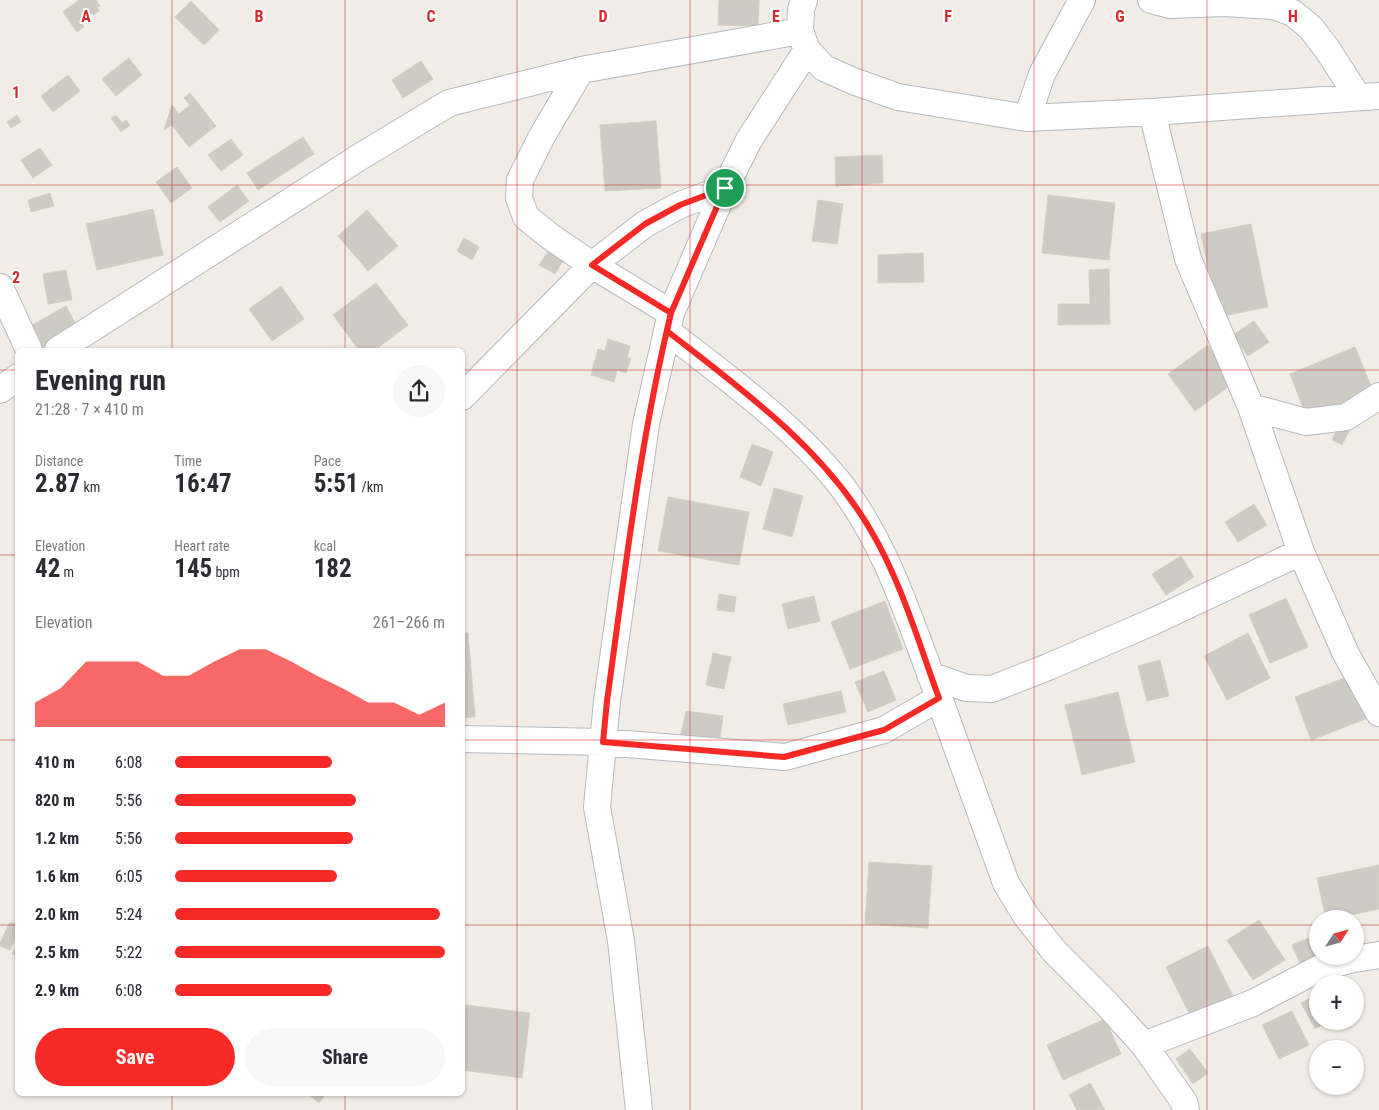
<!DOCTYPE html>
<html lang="en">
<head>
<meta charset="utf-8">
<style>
	body { margin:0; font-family:"Roboto Condensed",sans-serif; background:#f7f7f7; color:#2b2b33; height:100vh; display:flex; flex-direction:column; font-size:19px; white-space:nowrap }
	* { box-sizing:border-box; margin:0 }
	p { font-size:16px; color:#7c7c81 }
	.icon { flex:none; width:28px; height:28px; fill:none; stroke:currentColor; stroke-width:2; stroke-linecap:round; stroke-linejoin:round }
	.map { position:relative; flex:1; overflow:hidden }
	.drawer { position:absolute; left:15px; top:348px; width:450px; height:748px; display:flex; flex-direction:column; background:#fff; border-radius:8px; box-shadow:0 1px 4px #0004 }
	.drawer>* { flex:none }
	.needle { width:32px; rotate:54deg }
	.buttons { position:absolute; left:1309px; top:910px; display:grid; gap:10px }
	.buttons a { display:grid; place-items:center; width:55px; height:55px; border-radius:50%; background:#fff; box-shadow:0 1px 4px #0004; font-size:25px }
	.pin { position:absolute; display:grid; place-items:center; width:42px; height:42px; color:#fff; margin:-21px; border:2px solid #fff; border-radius:50%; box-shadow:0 1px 5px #0007 }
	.round { display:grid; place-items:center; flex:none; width:52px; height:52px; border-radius:26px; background:#f7f7f7 }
	.headline { display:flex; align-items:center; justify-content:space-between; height:85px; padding:0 20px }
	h1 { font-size:28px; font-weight:700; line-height:38px }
	.figures { display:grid; grid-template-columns:repeat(3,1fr); gap:8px; height:85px; padding:5px 20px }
	.figures div { display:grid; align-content:center }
	.figures b { font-size:25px; font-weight:700 }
	.figures small { font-size:14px; font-weight:400 }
	.figures p { font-size:14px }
	.chart { height:140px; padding:10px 20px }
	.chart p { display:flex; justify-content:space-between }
	.chart svg { width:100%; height:90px; margin-top:5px; fill:#f62926; opacity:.7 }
	.action { display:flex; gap:10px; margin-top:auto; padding:10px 20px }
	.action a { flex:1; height:58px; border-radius:30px; background:#f62926; color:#fff; font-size:20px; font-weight:700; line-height:58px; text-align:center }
	.action a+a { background:#f7f7f7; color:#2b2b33 }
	ul { padding:0 20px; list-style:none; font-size:16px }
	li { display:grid; grid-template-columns:80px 60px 1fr; align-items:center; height:38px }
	li i { height:12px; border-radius:6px; background:#f62926 }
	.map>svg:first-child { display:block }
	.building { fill:#cecac4; stroke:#d6cfc3 }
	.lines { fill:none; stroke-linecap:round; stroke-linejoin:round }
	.street-casing { stroke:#b6b9bd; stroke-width:28 }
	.street { stroke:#fff; stroke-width:26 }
	.route-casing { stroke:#fff; stroke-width:10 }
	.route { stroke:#f62926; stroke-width:6 }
	.grid { fill:none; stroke:#d62828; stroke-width:1; stroke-opacity:0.55 }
	.grid-label { font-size:16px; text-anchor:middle; font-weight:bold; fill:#d62828; stroke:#fff; stroke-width:4; stroke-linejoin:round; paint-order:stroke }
</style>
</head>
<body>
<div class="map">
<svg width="1379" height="1110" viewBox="0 0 1379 1110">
	<rect width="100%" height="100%" fill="#f1ede6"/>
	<path class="building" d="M79,0H96L100,6L97,7L99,11L93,15L92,13L87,16L88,18L81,23L84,27L77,32L63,12Z
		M719,0H759L758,26L718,25Z
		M191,1L219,30L204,45L175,17Z
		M129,58L142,75L116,96L102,79Z
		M421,61L433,79L403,98L392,80Z
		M68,75L80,91L53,112L41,96Z
		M190,93L216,126L189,147L172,125L164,130L172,105L179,114L190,105L184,98Z
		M17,115L21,122L11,128L7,122Z
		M116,115L122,123L126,120L130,125L121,132L111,118Z
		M656,121L661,188L605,191L600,125Z
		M303,137L314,154L258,190L247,173Z
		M231,139L243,155L221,171L208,155Z
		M40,148L52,165L33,178L21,160Z
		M882,155L883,183L836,186L835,157Z
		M177,167L192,188L171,203L156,182Z
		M237,185L249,201L220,222L208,207Z
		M50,193L54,206L31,212L28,200Z
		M1048,195L1115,203L1109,260L1042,253Z
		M818,200L843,204L837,244L812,241Z
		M153,209L163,255L97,270L86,224Z
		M367,210L398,246L368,271L338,236Z
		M1251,224L1268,307L1218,317L1201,234Z
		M464,238L479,247L472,260L457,251Z
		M549,250L564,259L555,274L539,265Z
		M923,253L924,282L878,283V255Z
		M1109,269L1110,324L1058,325V304H1090L1089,270Z
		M66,270L72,300L48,304L43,274Z
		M376,283L408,325L375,350H359L333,315Z
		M281,286L304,319L272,341L249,309Z
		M66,306L78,328L43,347L32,325Z
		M1254,321L1269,342L1248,356L1233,335Z
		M608,339L630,346L627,358H631L626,373L617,370L614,382L591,375L598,349L605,351Z
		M1208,345L1235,382L1195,411L1168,374Z
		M1355,347L1373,391L1307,418L1290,374Z
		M1341,422L1351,427L1342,445L1332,440Z
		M752,444L773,452L761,486L740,477Z
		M774,488L803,496L792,537L763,529Z
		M668,497L749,512L739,565L658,551Z
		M1254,504L1267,525L1238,542L1225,522Z
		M1181,556L1194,577L1166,595L1152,574Z
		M719,594L736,597L734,612L717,610Z
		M814,596L820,621L788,629L782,604Z
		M1286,598L1308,647L1270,663L1249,615Z
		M885,601L903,649L850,669L831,622Z
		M462,633H468L475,717L462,718Z
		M1248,633L1270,678L1227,700L1204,656Z
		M713,653L731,657L724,689L706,685Z
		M1160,660L1169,696L1147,701L1138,666Z
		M884,671L896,700L868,712L855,682Z
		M1352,675L1368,718L1311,740L1295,697Z
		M841,691L846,712L788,725L783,704Z
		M1118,692L1135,762L1082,775L1065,705Z
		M686,711L723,716L720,739L681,734Z
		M869,862L932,866L928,928L865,924Z
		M1379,865V909L1333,919H1326L1317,878Z
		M1259,920L1285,960L1253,980L1227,940Z
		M10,922L18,925V934L10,950L0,946V943Z
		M1318,934V956L1303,970L1292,945Z
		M18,944V957L12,954Z
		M1208,946L1234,998L1192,1019L1166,967Z
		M1318,994V1021H1329L1315,1029L1301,1003Z
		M466,1005L530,1013L522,1078L462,1070V1033Z
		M1292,1011L1309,1045L1279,1059L1262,1025Z
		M1105,1019L1121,1054L1063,1080L1047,1045Z
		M1190,1049L1208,1073L1193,1084L1176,1059Z
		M1090,1083L1105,1110H1077L1069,1095Z
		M306,1092H327L319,1103Z"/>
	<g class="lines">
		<defs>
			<path id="street" d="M804,0L801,10L800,31L807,50L824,68L853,81L898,97L1027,118L1152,112L1379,96
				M1151,0L1170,5L1224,3L1274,6L1293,13L1311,28L1327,49L1358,97
				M581,70L542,136L520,180L519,198L526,217L551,237L592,265L671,313
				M1152,112L1188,259L1251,407L1301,552L1346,654L1379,713
				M1027,118L1042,74L1082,0
				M0,287L29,350
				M667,331C726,377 789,422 837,480C882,537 905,606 930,673C955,743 980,813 1006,883L1026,916L1055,952L1107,1004L1144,1045L1184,1102L1186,1110
				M58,350L358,158L449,103L581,70L800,31
				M0,390L18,377
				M462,397L592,265L645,224L680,205L725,188
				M1251,407L1306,422L1346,417L1379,396
				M930,675L966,688L992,689L1048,667L1152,622L1301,552
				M462,739L603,742L785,757L884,730L939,698
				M1144,1045L1253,1003L1322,967L1354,959L1379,955
				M639,1110L621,941L597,807L607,701L646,424L671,313L725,188L749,140L807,50"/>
		</defs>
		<use href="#street" class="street-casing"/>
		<use href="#street" class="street"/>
	</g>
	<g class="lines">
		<defs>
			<path id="route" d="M725,188L671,313C640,441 625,571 607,701L603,742L784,757L884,730L939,698C918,641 901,581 870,529C821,446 741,389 667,331L671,313L592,265L645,224L680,205L725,188"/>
		</defs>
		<use href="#route" class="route-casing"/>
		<use href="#route" class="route"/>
	</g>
	<path class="grid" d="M172,0V350M345,0V350M517,0V1110M690,0V1110M862,0V1110M1034,0V1110M1207,0V1110M0,185H1379M0,370H18M462,370H1379M0,555H18M462,555H1379M0,740H18M462,740H1379M0,925H18M462,925H1318M1355,925H1379M172,1092V1110M345,1092V1110"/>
	<g class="grid-label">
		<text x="86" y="22">A</text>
		<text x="259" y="22">B</text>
		<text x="431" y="22">C</text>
		<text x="603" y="22">D</text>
		<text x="776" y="22">E</text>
		<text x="948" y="22">F</text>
		<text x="1120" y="22">G</text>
		<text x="1293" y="22">H</text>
		<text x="16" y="98">1</text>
		<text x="16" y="283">2</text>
	</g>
</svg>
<div class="buttons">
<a><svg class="needle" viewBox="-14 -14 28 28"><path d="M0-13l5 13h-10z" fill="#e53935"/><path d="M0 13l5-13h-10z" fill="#7c7c81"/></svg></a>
<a>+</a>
<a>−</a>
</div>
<div class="pin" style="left:725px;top:188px;background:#1e9e55"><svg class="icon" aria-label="arrive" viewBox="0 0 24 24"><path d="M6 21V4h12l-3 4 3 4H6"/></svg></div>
<section class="drawer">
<div class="headline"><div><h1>Evening run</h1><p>21:28 · 7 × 410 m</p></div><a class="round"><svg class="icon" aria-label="share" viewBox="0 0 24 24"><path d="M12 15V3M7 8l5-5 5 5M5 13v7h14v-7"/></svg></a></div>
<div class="figures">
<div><p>Distance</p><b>2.87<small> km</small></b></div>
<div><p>Time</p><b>16:47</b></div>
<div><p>Pace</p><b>5:51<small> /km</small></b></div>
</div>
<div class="figures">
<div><p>Elevation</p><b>42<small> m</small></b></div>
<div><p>Heart rate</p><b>145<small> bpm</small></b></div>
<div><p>kcal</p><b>182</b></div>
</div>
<div class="chart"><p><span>Elevation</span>261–266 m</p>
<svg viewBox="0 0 160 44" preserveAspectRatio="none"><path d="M0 44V32L10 25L20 12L30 12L40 12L50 19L60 19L70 12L80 6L90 6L100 12L110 19L120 25L130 32L140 32L150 38L160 32V44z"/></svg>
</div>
<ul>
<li><b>410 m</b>6:08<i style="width:58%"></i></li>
<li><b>820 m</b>5:56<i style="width:67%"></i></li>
<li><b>1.2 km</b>5:56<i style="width:66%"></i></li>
<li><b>1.6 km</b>6:05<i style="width:60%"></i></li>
<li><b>2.0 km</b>5:24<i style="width:98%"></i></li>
<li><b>2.5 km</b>5:22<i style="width:100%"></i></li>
<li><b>2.9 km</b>6:08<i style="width:58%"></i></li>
</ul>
<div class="action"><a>Save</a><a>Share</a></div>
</section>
</div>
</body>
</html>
